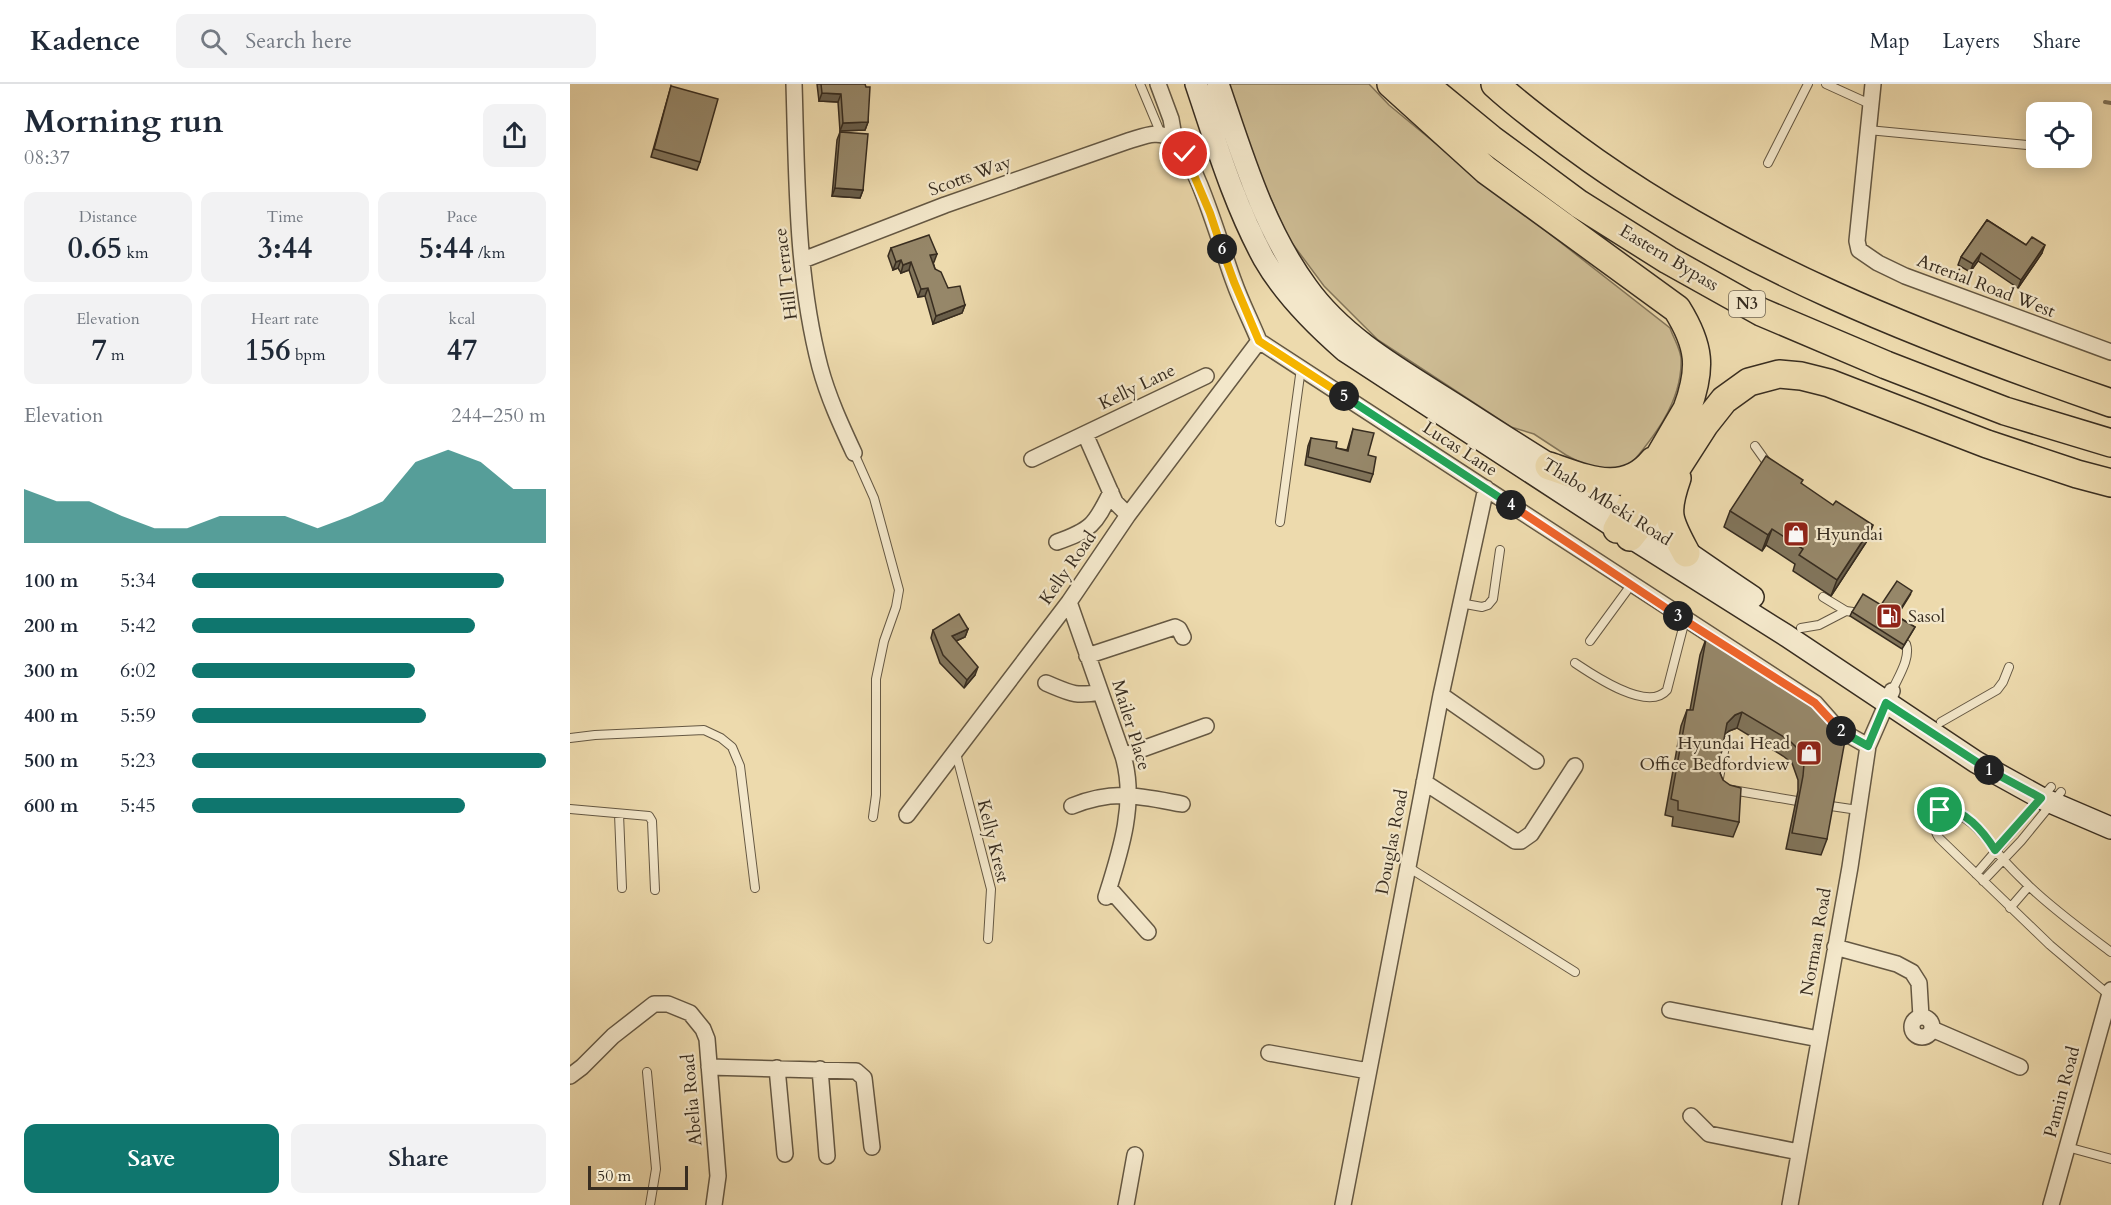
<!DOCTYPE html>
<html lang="en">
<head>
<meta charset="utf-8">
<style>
	body { margin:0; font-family:Cardo,serif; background:#f2f2f3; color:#1f2937; height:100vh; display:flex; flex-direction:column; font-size:22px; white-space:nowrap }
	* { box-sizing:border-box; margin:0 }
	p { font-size:20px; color:#747a83 }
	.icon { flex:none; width:33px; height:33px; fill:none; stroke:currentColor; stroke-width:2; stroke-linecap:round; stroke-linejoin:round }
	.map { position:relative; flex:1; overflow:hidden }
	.panel { display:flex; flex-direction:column; background:#fff; width:570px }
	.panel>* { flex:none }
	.fabs { position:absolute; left:1456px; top:18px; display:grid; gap:12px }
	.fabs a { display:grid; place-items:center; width:66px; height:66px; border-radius:12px; background:#fff; box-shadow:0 3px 15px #0003; font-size:30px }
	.scale { position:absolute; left:18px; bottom:15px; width:100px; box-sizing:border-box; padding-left:6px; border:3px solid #382d20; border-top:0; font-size:16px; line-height:21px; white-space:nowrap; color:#382d20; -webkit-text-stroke:4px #f3e7ca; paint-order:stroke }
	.pin { position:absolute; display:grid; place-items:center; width:51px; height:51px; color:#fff; margin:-26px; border:3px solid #fff; border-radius:50%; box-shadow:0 2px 6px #0007 }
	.km { position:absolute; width:30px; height:30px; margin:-15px; border-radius:50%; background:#222; color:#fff; font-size:16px; line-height:30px; text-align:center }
	.round { display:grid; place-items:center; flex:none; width:63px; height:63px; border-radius:12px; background:#f2f2f3 }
	.summary { display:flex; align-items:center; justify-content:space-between; height:102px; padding:0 24px }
	h1 { font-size:33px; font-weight:700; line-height:45px }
	.metrics { display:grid; grid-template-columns:repeat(3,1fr); gap:9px; height:102px; padding:6px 24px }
	.metrics div { display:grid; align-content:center; border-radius:12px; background:#f2f2f3; text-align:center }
	.metrics b { font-size:30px; font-weight:700 }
	.metrics small { font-size:16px; font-weight:400 }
	.metrics p { font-size:16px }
	.chart { height:168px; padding:12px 24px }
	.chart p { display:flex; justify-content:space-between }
	.chart svg { width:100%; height:108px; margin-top:6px; fill:#0f766e; opacity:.7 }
	.cta { display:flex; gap:12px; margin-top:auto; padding:12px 24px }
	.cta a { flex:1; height:69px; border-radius:12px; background:#0f766e; color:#fff; font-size:24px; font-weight:700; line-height:69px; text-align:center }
	.cta a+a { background:#f2f2f3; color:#1f2937 }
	ul { padding:0 24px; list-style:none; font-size:20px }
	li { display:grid; grid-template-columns:96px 72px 1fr; align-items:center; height:45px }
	li i { height:15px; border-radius:8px; background:#0f766e }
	header { display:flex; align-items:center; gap:36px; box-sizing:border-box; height:84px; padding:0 30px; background:#fff; border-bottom:2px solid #e0e1e3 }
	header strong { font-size:28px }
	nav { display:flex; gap:33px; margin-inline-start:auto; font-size:21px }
	.search { width:420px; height:54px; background:#f2f2f3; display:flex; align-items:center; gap:15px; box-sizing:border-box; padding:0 21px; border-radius:12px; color:#747a83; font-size:22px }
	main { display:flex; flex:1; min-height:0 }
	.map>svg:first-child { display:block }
	.green { fill:#cebd95; stroke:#83755a; stroke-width:1.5 }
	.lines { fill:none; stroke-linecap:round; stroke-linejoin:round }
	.stream { stroke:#7f7158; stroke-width:4 }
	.service-casing { stroke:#655843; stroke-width:10 }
	.minor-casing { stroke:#655843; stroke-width:18 }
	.secondary-casing { stroke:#382d20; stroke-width:24 }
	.motorway-casing { stroke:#382d20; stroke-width:30 }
	.service { stroke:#f3e7ca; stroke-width:8 }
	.minor { stroke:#f3e7ca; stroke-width:15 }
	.secondary { stroke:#f3e7ca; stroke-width:21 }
	.motorway { stroke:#eddaad; stroke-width:27 }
	.wall { fill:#81745a; stroke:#382d20; stroke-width:1.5 }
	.shaded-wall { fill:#695e4a; stroke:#382d20; stroke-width:1.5 }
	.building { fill:#968769; stroke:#382d20; stroke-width:1.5 }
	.split-1-casing { stroke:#fff; stroke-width:12 }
	.split-2-casing { stroke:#fff; stroke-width:12 }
	.split-3-casing { stroke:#fff; stroke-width:12 }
	.split-4-casing { stroke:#fff; stroke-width:12 }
	.split-5-casing { stroke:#fff; stroke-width:12 }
	.split-6-casing { stroke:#fff; stroke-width:12 }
	.split-7-casing { stroke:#fff; stroke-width:12 }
	.split-1 { stroke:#22a559; stroke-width:8 }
	.split-2 { stroke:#22a559; stroke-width:8 }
	.split-3 { stroke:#f0652b; stroke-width:8 }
	.split-4 { stroke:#f0652b; stroke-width:8 }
	.split-5 { stroke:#22a559; stroke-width:8 }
	.split-6 { stroke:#f5b400; stroke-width:8 }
	.split-7 { stroke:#f5b400; stroke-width:8 }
	.labels { text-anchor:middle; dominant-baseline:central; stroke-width:4.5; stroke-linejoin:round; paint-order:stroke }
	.shield { fill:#f3e7ca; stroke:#706553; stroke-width:1.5 }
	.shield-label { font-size:16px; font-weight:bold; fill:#382d20 }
	.street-label { font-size:18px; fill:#382d20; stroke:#f3e7ca }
	.poi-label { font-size:18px; fill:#382d20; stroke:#f3e7ca; text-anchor:start }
</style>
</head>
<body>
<header>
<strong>Kadence</strong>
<div class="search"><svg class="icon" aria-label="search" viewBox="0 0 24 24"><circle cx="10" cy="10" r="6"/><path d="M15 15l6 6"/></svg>Search here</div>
<nav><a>Map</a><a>Layers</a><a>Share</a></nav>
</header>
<main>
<section class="panel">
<div class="summary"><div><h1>Morning run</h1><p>08:37</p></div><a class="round"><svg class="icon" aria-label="share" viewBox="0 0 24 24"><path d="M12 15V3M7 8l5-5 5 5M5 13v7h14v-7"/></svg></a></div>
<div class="metrics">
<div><p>Distance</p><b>0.65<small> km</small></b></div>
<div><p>Time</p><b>3:44</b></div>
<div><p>Pace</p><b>5:44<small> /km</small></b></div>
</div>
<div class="metrics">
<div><p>Elevation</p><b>7<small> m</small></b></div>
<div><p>Heart rate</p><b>156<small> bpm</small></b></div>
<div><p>kcal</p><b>47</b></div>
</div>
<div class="chart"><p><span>Elevation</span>244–250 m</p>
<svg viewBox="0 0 160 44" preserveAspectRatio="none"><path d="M0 44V22L10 27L20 27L30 33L40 38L50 38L60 33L70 33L80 33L90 38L100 33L110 27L120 11L130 6L140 11L150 22L160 22V44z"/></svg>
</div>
<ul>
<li><b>100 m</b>5:34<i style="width:88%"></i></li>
<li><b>200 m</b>5:42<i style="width:80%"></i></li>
<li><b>300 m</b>6:02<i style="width:63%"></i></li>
<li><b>400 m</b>5:59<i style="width:66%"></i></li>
<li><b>500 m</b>5:23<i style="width:100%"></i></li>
<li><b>600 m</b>5:45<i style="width:77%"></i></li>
</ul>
<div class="cta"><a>Save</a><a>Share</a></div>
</section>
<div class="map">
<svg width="1541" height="1121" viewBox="0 0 1541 1121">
	<rect width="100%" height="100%" fill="#eddaad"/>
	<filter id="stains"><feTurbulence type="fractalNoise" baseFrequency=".00333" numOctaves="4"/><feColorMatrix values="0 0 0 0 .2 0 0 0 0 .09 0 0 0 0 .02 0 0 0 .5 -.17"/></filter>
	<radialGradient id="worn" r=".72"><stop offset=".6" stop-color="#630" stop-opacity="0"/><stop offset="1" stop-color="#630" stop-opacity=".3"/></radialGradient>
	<path class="green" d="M655,0H799L819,21L888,78L1100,244C1103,253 1110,264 1111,274C1113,318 1082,356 1055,387L1032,390L996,371L964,350L941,343L808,256L754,202L719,155L674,55Z"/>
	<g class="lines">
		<path class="stream" d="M1535,18L1541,19"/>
		<defs>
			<path id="service" d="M570,0L591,50
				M1256,0L1300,20
				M1298,46L1457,61
				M1198,79L1238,0
				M1185,362L1200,383
				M284,369L304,414L329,506L326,523L314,557L306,595V711L303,733
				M710,438L731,284
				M1253,513L1276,527L1283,528
				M890,519L912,523L918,521L923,515L930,466
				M1231,544L1249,541L1276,527
				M1020,557L1061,501
				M1005,579C1023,591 1078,629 1097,606L1115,536
				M1322,607C1328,593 1341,574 1336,560
				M1371,638L1427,606L1433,598L1439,583
				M0,654L25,651L134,646L151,654L162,663L170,682L185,804
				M386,669L421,805L418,855
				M1149,694L1156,657
				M1162,706L1233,718
				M1254,721L1288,726
				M0,725L79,732L82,737L85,806
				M49,730L52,804
				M838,783L1005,888
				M1406,790L1481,703
				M1413,797L1451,757L1491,708
				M1440,824L1459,802
				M1539,911L1480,861L1369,754C1363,745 1360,725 1376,725C1383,725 1391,731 1396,735C1410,744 1417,756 1427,768C1436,780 1448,791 1459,802C1484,826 1513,847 1541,868
				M77,988L86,1085L80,1121
				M1497,1063L1541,1075"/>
			<path id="minor" d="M224,0C227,95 226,191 250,283C258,313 271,341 284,369
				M588,0L601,35L605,58
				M1303,0L1287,157L1289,166L1308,179L1335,192L1541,268
				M233,176L375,121L558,57C573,53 587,45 602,55C626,71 652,167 664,198C671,218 681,237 689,257L1245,619L1268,645L1298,662
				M515,350L545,418L558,431
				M462,375L636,292
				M487,458C521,446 525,441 541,408
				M499,518L553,672C567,718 550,769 536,813
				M517,572L605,543L609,545L613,553
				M476,599C500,609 505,613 530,608
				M871,611L966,677
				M553,672L636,642
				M854,698L945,757H951L961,750L1005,682
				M502,722C544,705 569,712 612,720
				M337,731L499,518L558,431L689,257
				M539,804L578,848
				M1265,863L1327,880L1342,888L1349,899L1351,933
				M1100,926L1249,955
				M1342 943a10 10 0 1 1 20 0a10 10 0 1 1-20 0Z
				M1362,945L1450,983
				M699,969L798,987
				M139,983L286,987L294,994L302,1063
				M207,984L215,1070
				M250,985L257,1072
				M0,992L12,983L43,952L84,920H98L120,929L133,945L137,955L148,1092L144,1121
				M1121,1032L1139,1050L1229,1068
				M556,1121L565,1071
				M773,1121L871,611L916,404
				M1220,1121L1280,783L1298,662L1322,607
				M1481,1121L1541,906"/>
			<path id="secondary" d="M626,0C646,59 664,120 694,175C714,210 745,241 775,267L1060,453L1217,552L1406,678L1471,714L1541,744
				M648,0C672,70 693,143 737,203C776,258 842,292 897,328C954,365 1012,401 1070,437C1108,461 1145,488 1183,513"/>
			<path id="motorway" d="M821,0L916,86L1107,225C1130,262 1132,284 1117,325L1047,445
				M854,0L921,55L1009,120L1098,176L1191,228L1316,281L1435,327L1541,359
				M925,0C950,23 976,42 1003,62C1164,181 1354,254 1541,319
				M979,382C1015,394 1054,413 1083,377
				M1107,394C1094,431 1099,437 1116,469
				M1060,453L1072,438L1135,340L1154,316L1179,298L1209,290L1231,292L1259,299L1417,360L1507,390L1541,399"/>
		</defs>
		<use href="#service" class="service-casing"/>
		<use href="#minor" class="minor-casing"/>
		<use href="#secondary" class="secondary-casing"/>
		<use href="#motorway" class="motorway-casing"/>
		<use href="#service" class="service"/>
		<use href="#minor" class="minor"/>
		<use href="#secondary" class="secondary"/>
		<use href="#motorway" class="motorway"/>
	</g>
	<path class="wall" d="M247,0H295L298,38L295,46L270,47L268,18L249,17Z
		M101,2L130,78L127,86L81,73Z
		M270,48L293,106L290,114L262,112L267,56Z
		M1417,136L1456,161L1472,169L1448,204L1408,177L1400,188L1388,181L1391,173Z
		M321,164L364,178H363L365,185L378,204L395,221L392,229L363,240L355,212L348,213L339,186L331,189L328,184L323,186L318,172Z
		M783,345L798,371L803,390L800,398L735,381L738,362L741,354L766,364L777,366Z
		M1231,400L1297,457L1261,512L1223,487L1225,480L1196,461L1192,467L1154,443L1160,427Z
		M1340,511L1327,532L1345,543L1332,565L1280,532L1282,528L1311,521Z
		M398,545L395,553L386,557L405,591L394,604L370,579L361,554L363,546Z
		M1136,555L1261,639L1257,755L1251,771L1216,765L1228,707V696L1222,679L1213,672L1167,644L1159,647L1154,651L1150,676V689L1169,738L1163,753L1102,742L1103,733L1095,731L1111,642L1117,626H1120L1130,571Z"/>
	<path class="shaded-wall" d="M252,9L271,10L268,18L249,17Z
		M298,38L295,46L270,47L273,39Z
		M265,104L293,106L290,114L262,112Z
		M1475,161L1472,169L1448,204L1451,196Z
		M1411,169L1408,177L1400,188L1403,180Z
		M367,170L364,178L357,179L360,171Z
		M331,176L328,184L323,186L326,178Z
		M341,178L339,186L331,189L333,181Z
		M358,204L355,212L348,213L351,205Z
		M395,221L392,229L363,240L366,232Z
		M1303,441L1297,457L1261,512L1267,496Z
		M1202,445L1196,461L1192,467L1198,451Z
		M398,545L395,553L379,560L382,552Z
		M408,583L405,591L394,604L397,596Z
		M1172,628L1167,644L1159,647L1151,655L1157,639L1165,631Z"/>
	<path class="building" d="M251,0H295L296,3H300L298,38L273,39L271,10L252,9Z
		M101,2L148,15L130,78L84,65Z
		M270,48L298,50L293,106L265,104Z
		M1417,136L1456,161L1462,153L1475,161L1451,196L1411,169L1403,180L1391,173Z
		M359,151L367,170L360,171L365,185L371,188L378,204L390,202L395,221L366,232L358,204L351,205L341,178L333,181L331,176L326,178L321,164Z
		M783,345L804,349L798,371L806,373L803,390L738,373L741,354L767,358L766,364L778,367Z
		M1196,372L1233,396L1231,399L1263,421L1266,417L1303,441L1267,496L1229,471L1233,465L1202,445L1198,451L1160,427Z
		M1327,497L1342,507L1326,532L1345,543L1334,561L1282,528L1293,510L1311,521Z
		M389,530L398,545L382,552L408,583L397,596L373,571L363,546Z
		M1136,555L1163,572L1167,567L1263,633L1260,638L1276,651L1257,755L1222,749L1233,692L1234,680L1227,664L1219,656L1172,628L1165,631L1157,639L1150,676V689L1153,696L1160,701L1171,704L1169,738L1108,726V717L1101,715L1117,626H1123Z"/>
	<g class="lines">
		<defs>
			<path id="split-1" d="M1370,726C1393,721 1415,750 1425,766L1471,714L1419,686"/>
			<path id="split-2" d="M1271,647L1298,662L1316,619L1419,686"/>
			<path id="split-3" d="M1108,532L1245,619L1271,647"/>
			<path id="split-4" d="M941,421L1108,532"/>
			<path id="split-5" d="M774,312L941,421"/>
			<path id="split-6" d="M652,165L664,198L689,257L774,312"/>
			<path id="split-7" d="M615,70L640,129L652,165"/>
		</defs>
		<use href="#split-1" class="split-1-casing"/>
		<use href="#split-2" class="split-2-casing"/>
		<use href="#split-3" class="split-3-casing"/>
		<use href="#split-4" class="split-4-casing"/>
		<use href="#split-5" class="split-5-casing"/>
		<use href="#split-6" class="split-6-casing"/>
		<use href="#split-7" class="split-7-casing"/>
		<use href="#split-1" class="split-1"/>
		<use href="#split-2" class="split-2"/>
		<use href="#split-3" class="split-3"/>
		<use href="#split-4" class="split-4"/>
		<use href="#split-5" class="split-5"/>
		<use href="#split-6" class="split-6"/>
		<use href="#split-7" class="split-7"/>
	</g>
	<defs>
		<symbol id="shop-square" viewBox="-11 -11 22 22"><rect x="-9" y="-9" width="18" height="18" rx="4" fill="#8f2418" stroke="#f3e7ca"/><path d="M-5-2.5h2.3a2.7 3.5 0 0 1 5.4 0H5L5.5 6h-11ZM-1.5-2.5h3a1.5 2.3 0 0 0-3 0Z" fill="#fff"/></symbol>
		<symbol id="fuel-square" viewBox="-11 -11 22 22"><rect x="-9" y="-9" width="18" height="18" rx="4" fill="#8f2418" stroke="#f3e7ca"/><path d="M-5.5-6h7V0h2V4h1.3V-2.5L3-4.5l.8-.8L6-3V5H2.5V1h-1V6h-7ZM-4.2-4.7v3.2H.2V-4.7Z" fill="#fff"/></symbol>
	</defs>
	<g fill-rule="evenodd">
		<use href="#shop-square" x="1211" y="435" width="30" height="30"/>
		<use href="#fuel-square" x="1304" y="517" width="30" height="30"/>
		<use href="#shop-square" x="1224" y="654" width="30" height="30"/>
	</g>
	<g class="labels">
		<rect class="shield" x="1159" y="207" width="36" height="26" rx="4.5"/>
		<g class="shield-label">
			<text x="1177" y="220">N3</text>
		</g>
		<g class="street-label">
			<text transform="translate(400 92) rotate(-20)">Scotts Way</text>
			<text transform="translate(1099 174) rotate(31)">Eastern Bypass</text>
			<text transform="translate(216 190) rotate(-97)">Hill Terrace</text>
			<text transform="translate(1416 202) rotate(21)">Arterial Road West</text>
			<text transform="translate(567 303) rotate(-26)">Kelly Lane</text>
			<text transform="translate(890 365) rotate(33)">Lucas Lane</text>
			<text transform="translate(1037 418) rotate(32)">Thabo Mbeki Road</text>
			<text transform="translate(498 484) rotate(-55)">Kelly Road</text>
			<text transform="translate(561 641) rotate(73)">Mailer Place</text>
			<text transform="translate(423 757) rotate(76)">Kelly Krest</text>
			<text transform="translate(822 758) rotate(-79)">Douglas Road</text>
			<text transform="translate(1246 858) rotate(-80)">Norman Road</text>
			<text transform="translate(1492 1008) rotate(-75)">Pamin Road</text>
			<text transform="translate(122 1016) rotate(-95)">Abelia Road</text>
		</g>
		<g class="poi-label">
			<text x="1246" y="450">Hyundai</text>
			<text x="1338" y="532">Sasol</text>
			<text x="1220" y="659" text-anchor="end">Hyundai Head<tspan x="1220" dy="21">Office Bedfordview</tspan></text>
		</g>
	</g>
	<rect width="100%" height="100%" filter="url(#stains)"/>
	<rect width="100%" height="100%" fill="url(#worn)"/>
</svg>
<div class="fabs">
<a><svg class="icon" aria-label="locate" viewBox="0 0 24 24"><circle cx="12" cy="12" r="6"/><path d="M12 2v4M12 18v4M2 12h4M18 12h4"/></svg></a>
</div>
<div class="scale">50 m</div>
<div class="pin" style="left:1370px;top:726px;background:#1e9e55"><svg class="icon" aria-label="arrive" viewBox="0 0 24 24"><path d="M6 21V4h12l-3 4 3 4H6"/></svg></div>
<div class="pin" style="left:615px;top:70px;background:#d93025"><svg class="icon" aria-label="check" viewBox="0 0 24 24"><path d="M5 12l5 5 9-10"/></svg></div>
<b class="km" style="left:1419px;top:686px">1</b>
<b class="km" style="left:1271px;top:647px">2</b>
<b class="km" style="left:1108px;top:532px">3</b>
<b class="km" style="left:941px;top:421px">4</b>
<b class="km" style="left:774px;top:312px">5</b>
<b class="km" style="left:652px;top:165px">6</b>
</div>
</main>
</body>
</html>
